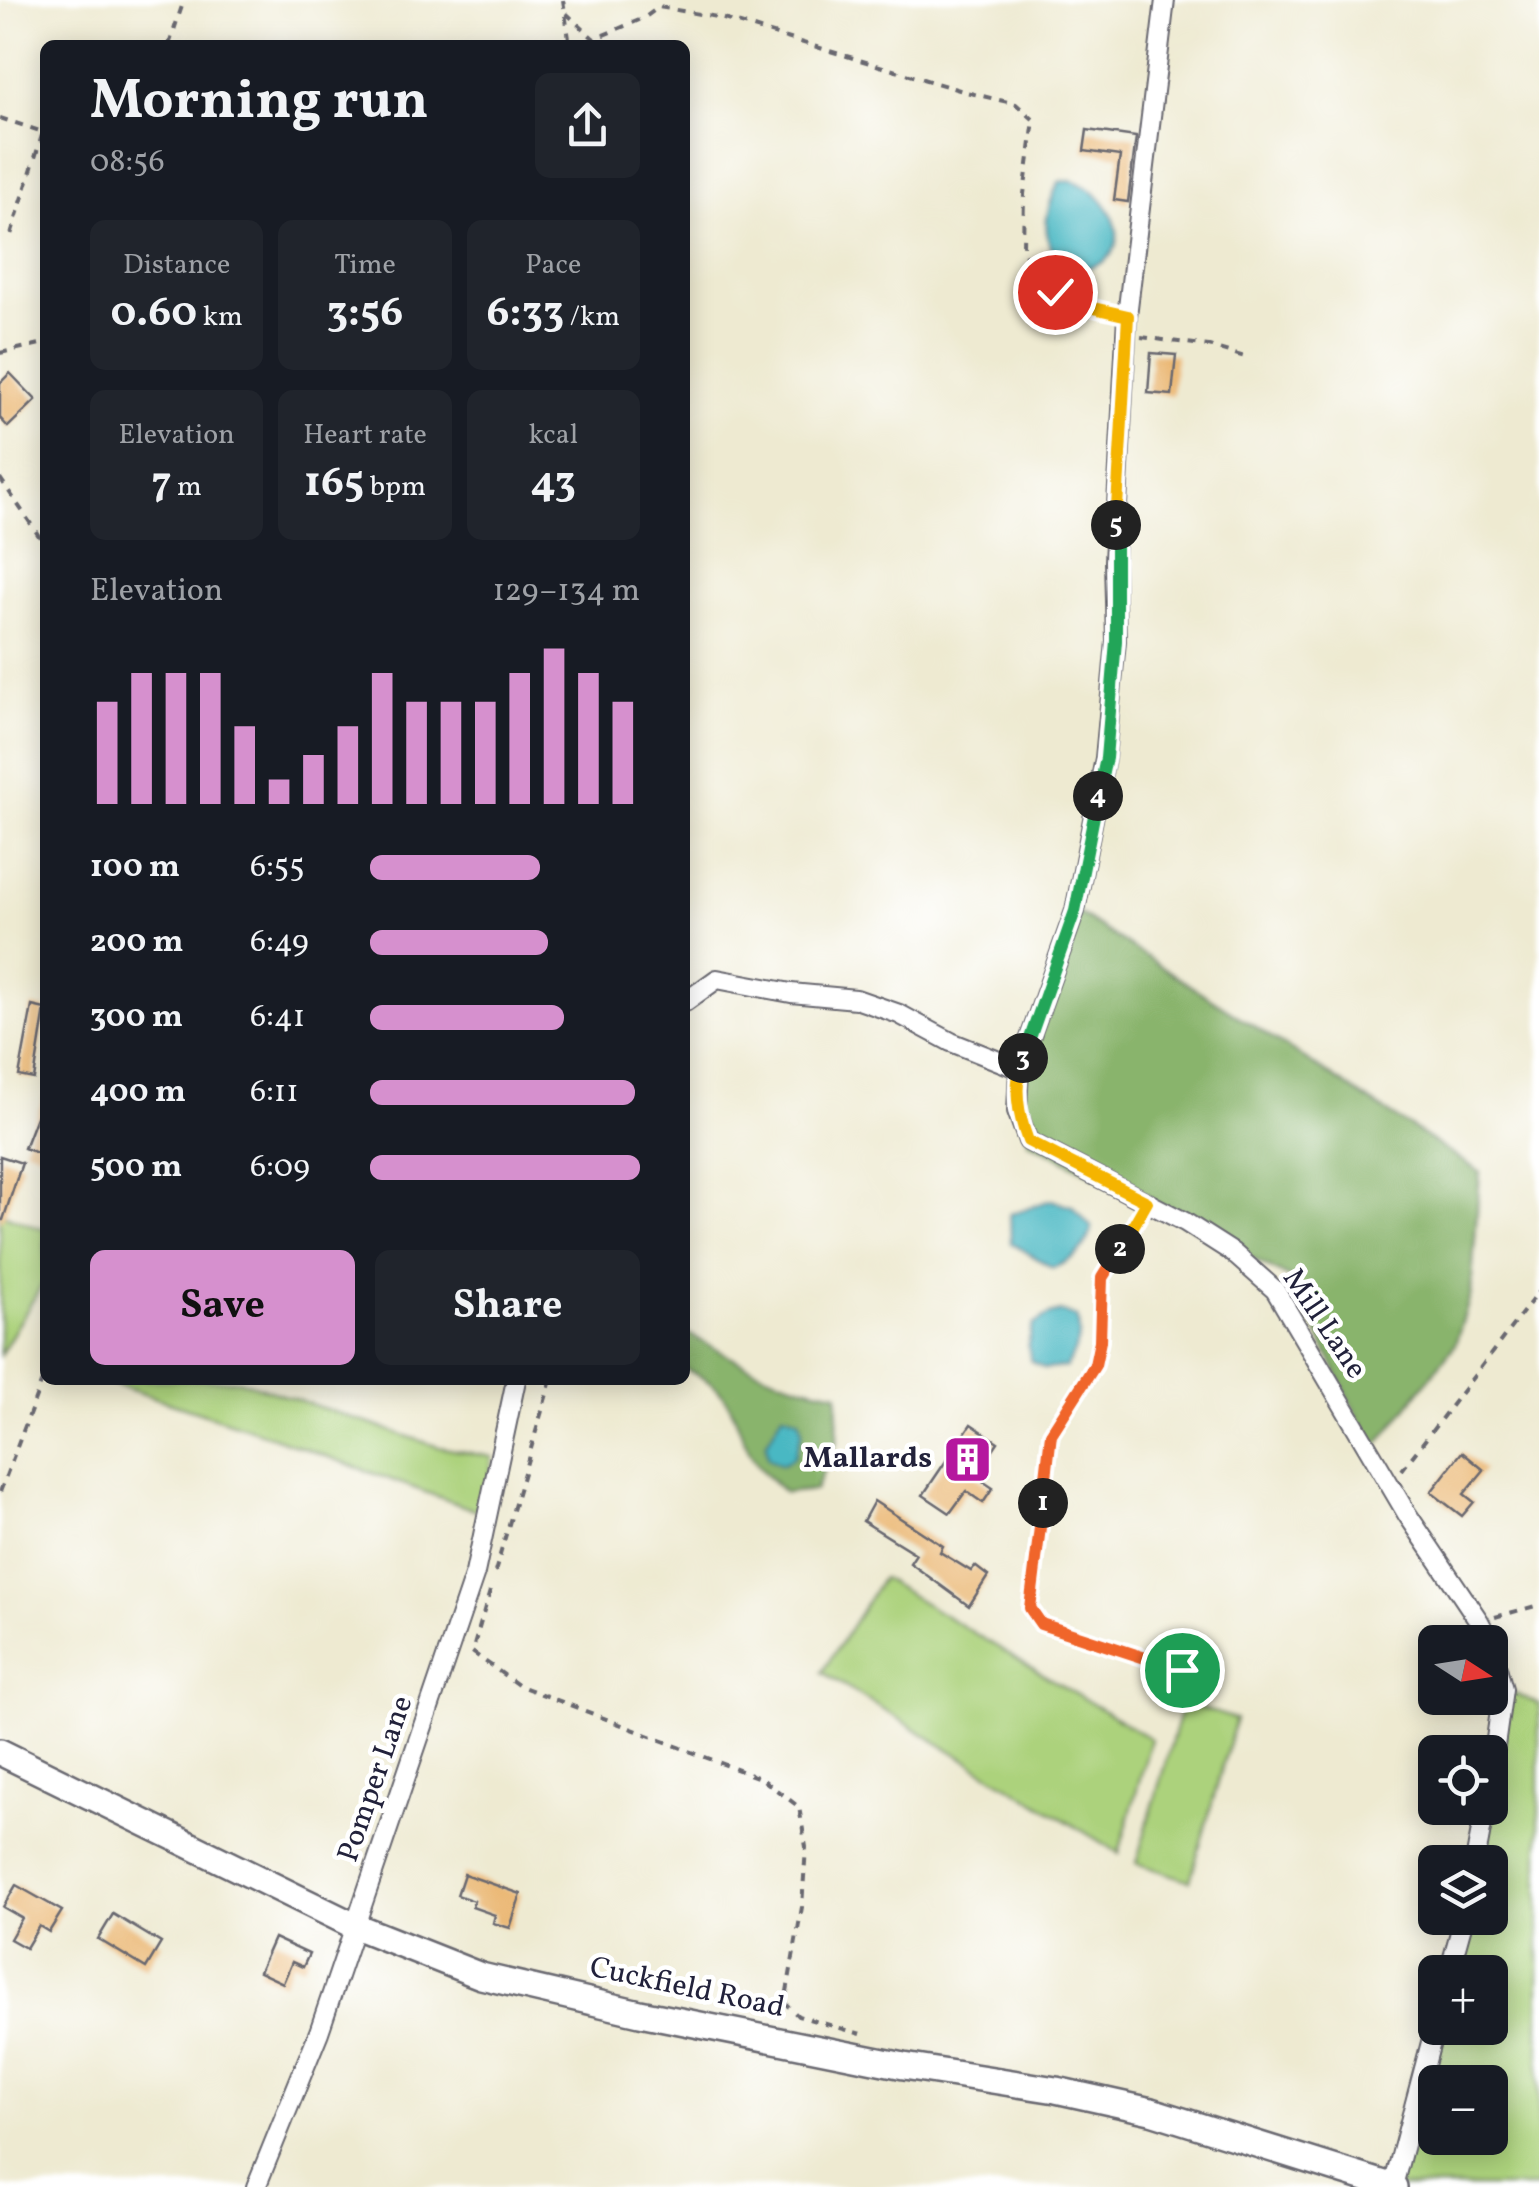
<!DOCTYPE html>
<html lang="en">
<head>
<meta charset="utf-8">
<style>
	body { margin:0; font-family:Vollkorn,serif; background:#20242c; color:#f1f3f6; height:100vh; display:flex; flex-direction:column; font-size:38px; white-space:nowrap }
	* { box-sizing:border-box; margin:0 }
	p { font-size:32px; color:#9ea1a6 }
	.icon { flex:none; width:55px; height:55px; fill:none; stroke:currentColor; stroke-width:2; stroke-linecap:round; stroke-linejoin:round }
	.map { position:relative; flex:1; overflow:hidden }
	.details { position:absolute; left:40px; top:40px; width:650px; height:1345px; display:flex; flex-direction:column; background:#171b24; border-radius:15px; box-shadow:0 5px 25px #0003 }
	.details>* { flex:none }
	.needle { width:65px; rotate:102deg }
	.tools { position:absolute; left:1418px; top:1625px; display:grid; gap:20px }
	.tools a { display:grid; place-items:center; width:90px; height:90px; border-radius:15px; background:#171b24; box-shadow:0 5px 25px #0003; font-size:50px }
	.pin { position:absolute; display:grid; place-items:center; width:85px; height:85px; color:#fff; margin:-42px; border:5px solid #fff; border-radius:50%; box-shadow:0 2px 10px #0007 }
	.km { position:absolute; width:50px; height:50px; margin:-25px; border-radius:50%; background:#222; color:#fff; font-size:28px; line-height:50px; text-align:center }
	.round { display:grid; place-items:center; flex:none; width:105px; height:105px; border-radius:15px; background:#20242c }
	.head { display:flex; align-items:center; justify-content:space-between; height:170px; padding:0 50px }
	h1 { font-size:55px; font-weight:700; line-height:75px }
	.metrics { display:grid; grid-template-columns:repeat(3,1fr); gap:15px; height:170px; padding:10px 50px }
	.metrics div { display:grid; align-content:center; border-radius:15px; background:#20242c; text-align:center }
	.metrics b { font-size:42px; font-weight:700 }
	.metrics small { font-size:28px; font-weight:400 }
	.metrics p { font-size:28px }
	.chart { height:280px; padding:20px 50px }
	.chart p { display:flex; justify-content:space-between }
	.chart svg { width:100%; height:180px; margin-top:10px; stroke:#d690ce; stroke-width:6 }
	.button { display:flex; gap:20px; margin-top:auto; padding:20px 50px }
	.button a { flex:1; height:115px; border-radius:15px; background:#d690ce; color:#111; font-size:40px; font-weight:700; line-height:115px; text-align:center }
	.button a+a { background:#20242c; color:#f1f3f6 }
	ul { padding:0 50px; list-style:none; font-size:32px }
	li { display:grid; grid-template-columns:160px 120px 1fr; align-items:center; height:75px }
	li i { height:25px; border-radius:12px; background:#d690ce }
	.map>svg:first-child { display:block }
	.green { fill:#acd27c; stroke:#677a5c; stroke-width:2.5; fill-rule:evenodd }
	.forest { fill:#89b46c; stroke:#566b54; stroke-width:2.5 }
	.water { fill:#4ab8c3; stroke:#366d7f; stroke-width:2.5 }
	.building { fill:#ebb977 }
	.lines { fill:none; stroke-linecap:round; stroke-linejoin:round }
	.street-casing { stroke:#696870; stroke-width:22 }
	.secondary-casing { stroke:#696870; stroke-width:30 }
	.path { stroke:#696870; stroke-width:4; stroke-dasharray:8 8; stroke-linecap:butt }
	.street { stroke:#fff; stroke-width:18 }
	.secondary { stroke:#fff; stroke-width:25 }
	.split-1-casing { stroke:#fff; stroke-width:20 }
	.split-2-casing { stroke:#fff; stroke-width:20 }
	.split-3-casing { stroke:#fff; stroke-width:20 }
	.split-4-casing { stroke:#fff; stroke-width:20 }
	.split-5-casing { stroke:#fff; stroke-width:20 }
	.split-6-casing { stroke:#fff; stroke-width:20 }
	.split-1 { stroke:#f0652b; stroke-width:12 }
	.split-2 { stroke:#f0652b; stroke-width:12 }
	.split-3 { stroke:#f5b400; stroke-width:12 }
	.split-4 { stroke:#22a559; stroke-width:12 }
	.split-5 { stroke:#22a559; stroke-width:12 }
	.split-6 { stroke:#f5b400; stroke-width:12 }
	.labels { text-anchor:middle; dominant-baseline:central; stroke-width:9; stroke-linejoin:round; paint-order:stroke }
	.street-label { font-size:30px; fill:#22223b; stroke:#fff }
	.poi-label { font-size:30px; font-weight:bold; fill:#22223b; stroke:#fff; text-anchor:end }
</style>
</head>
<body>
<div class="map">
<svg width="1539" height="2187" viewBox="0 0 1539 2187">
	<rect width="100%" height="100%" fill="#fff"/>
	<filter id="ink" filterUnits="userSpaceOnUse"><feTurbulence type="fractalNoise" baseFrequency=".01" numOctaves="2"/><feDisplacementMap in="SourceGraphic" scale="20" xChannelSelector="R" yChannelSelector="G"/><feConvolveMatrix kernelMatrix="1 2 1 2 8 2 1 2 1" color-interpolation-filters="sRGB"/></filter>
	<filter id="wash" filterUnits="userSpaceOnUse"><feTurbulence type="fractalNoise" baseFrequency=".0048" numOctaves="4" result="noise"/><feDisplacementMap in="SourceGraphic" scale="40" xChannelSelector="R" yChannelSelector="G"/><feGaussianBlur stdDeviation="2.25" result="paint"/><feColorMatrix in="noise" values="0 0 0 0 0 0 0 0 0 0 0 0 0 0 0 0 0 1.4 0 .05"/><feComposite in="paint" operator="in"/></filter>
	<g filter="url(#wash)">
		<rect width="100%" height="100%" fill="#eeead1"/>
		<path class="green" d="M0,1213L45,1230V1280L0,1355Z
			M101,1380H239L439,1447L492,1457L488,1515L251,1429Z
			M882,1578L1151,1739L1119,1853L822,1672Z
			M1503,1689L1539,1704V2187H1393L1435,2028H1490V1972H1449L1464,1918H1490V1862H1475L1490,1808V1782ZM1435,2082H1490V2138H1435Z
			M1183,1703L1236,1719L1190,1881L1136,1863Z"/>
		<path class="forest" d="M1075,911L1480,1172L1471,1294L1455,1345L1374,1450L1291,1279L1028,1141L1019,1069Z
			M685,1332C741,1363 773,1383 838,1393L837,1441L815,1490L785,1493C776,1484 763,1474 756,1463C730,1422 741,1392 685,1369Z"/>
		<path class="water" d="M1071,180C1123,197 1143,272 1067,269C1039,242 1043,214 1059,182Z
			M1051,1200L1073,1206L1092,1228C1085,1251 1074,1259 1053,1268L1011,1243L1010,1214Z
			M1061,1312L1076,1317C1084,1337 1076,1349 1066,1367L1045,1369L1031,1361L1028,1344L1033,1325L1049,1315Z
			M783,1414L799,1419L802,1432L794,1457L782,1465L768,1458L766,1444Z"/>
		<g id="blocks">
			<path class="building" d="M1087,130L1136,137L1128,202L1114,200L1120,156L1084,151Z
				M1151,353L1176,355L1172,395L1148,393Z
				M10,373L36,400L8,427L0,418V383Z
				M32,1006L45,1009L34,1079L19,1076Z
				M44,1096H45V1156L24,1148Z
				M0,1156L22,1163L3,1220H0Z
				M971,1424L998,1442L975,1476L993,1488L983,1503L966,1491L950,1513L923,1495Z
				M1462,1452L1484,1470L1464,1494L1474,1502L1462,1516L1431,1492Z
				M874,1501L943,1546L940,1552L971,1571L975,1566L988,1576L969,1606L910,1563L916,1554L863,1521Z
				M464,1874L521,1894L510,1928L493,1923L495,1915L472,1907L474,1901L457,1895Z
				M16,1885L62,1911L49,1932L39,1926L26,1948L10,1939L22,1918L3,1907Z
				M113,1914L161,1943L146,1968L98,1939Z
				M274,1938L309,1954L303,1967L292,1962L283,1983L259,1972Z"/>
		</g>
	</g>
	<g filter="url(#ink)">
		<use href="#blocks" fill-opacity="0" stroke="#696870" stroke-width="2.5"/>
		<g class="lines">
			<defs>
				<path id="street" d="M1165,0L1127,316L1114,561L1116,641L1105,758L1075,911L1019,1069L1017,1111L1028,1141L1185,1222L1232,1252L1275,1290L1407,1514L1479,1621L1490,1642
					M685,1002L717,979L791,993L856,999L899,1014L951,1042L1019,1069
					M1490,1643L1503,1689L1490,1782
					M1475,1862L1485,1808
					M1449,1972L1464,1918
					M1393,2186L1435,2027
					M256,2187L319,2032L475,1573L516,1380"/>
				<path id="secondary" d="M0,1752L355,1926L481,1976L640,2013L904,2066L1056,2090L1151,2111L1394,2187"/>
			</defs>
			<use href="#street" class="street-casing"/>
			<use href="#secondary" class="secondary-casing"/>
			<path class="path" d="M563,0L570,45
				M566,13L594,39L644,18L659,7L717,17L966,92L1016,104L1034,120L1024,194L1023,246L1035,283L1089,307L1109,312
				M169,45L184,0
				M0,118L43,132L11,235
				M1141,337L1209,346L1248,358
				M0,353L45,343
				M0,478L45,545
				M1140,1215L1102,1278L1101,1341L1095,1365L1051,1434L1030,1608L1041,1623L1181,1670L1192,1681L1190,1705
				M1402,1470L1539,1291
				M0,1492L45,1373
				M495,1572L551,1380
				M490,1591L472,1652L518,1685L762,1779L799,1807L806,1847L802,1907L785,2003L798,2016L861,2034
				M1495,1617L1539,1605"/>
			<use href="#street" class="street"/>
			<use href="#secondary" class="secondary"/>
		</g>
	</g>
	<g class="lines" filter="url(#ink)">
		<defs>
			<path id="split-1" d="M1043,1503L1030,1608L1041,1624L1182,1670"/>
			<path id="split-2" d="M1043,1503L1051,1434L1095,1365L1100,1341L1102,1278L1120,1249"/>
			<path id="split-3" d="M1023,1058C1013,1087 1018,1114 1028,1141L1147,1202L1120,1249"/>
			<path id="split-4" d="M1023,1058L1075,911L1098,796"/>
			<path id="split-5" d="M1098,796L1106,758L1116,641V525"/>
			<path id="split-6" d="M1055,292L1089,307L1128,316L1116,525"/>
		</defs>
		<use href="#split-1" class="split-1-casing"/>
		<use href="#split-2" class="split-2-casing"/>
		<use href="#split-3" class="split-3-casing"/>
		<use href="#split-4" class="split-4-casing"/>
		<use href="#split-5" class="split-5-casing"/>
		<use href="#split-6" class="split-6-casing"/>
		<use href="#split-1" class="split-1"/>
		<use href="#split-2" class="split-2"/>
		<use href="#split-3" class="split-3"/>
		<use href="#split-4" class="split-4"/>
		<use href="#split-5" class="split-5"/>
		<use href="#split-6" class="split-6"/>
	</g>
	<defs>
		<symbol id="building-square" viewBox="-11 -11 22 22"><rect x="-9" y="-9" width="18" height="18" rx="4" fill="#b5179e" stroke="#fff"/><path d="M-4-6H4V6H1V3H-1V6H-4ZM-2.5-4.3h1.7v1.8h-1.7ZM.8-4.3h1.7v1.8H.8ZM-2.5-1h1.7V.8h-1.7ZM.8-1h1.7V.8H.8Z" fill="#fff"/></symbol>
	</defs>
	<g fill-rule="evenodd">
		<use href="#building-square" x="940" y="1432" width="55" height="55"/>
	</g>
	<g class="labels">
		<g class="street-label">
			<text transform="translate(1324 1324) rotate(56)">Mill Lane</text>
			<text transform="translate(376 1779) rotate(-71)">Pomper Lane</text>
			<text transform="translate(687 1988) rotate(12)">Cuckfield Road</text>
		</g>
		<g class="poi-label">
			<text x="932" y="1459">Mallards</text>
		</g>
	</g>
</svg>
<div class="tools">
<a><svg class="needle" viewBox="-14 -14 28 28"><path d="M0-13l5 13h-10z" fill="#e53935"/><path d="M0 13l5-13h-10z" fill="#9ea1a6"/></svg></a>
<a><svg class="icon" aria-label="locate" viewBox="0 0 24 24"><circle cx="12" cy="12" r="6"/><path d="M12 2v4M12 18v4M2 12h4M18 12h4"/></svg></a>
<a><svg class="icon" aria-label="layers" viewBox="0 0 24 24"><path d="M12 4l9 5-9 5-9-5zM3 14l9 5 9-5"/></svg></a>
<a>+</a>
<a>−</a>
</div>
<div class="pin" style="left:1182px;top:1670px;background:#1e9e55"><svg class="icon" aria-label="arrive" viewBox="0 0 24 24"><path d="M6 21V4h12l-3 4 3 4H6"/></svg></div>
<div class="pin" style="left:1055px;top:292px;background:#d93025"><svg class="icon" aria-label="check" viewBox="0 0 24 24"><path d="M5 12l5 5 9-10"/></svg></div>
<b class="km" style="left:1043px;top:1503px">1</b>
<b class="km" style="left:1120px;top:1249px">2</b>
<b class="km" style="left:1023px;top:1058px">3</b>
<b class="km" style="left:1098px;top:796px">4</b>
<b class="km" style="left:1116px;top:525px">5</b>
<section class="details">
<div class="head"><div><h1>Morning run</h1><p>08:56</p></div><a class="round"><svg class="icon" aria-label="share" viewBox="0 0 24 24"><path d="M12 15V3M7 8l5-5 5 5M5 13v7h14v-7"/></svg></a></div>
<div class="metrics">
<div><p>Distance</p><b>0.60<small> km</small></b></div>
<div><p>Time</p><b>3:56</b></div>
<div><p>Pace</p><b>6:33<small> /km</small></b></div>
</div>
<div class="metrics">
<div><p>Elevation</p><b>7<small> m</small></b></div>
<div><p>Heart rate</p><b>165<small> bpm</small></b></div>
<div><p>kcal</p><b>43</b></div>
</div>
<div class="chart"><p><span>Elevation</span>129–134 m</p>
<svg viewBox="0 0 160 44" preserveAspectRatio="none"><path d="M5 44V19M15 44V12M25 44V12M35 44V12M45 44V25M55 44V38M65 44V32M75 44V25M85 44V12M95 44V19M105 44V19M115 44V19M125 44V12M135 44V6M145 44V12M155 44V19"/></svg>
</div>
<ul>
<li><b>100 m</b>6:55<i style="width:63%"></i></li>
<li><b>200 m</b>6:49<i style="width:66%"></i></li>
<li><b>300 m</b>6:41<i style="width:72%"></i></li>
<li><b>400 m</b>6:11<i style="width:98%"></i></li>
<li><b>500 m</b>6:09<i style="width:100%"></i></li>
</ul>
<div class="button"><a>Save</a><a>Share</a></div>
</section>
</div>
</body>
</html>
